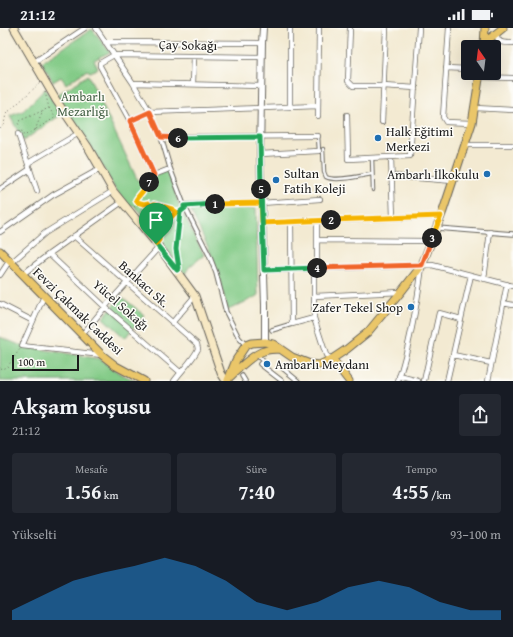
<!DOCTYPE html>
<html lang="tr">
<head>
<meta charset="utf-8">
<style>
	body { margin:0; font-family:"Gentium Book Plus",serif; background:#242831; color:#f1f3f6; height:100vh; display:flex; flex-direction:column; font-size:15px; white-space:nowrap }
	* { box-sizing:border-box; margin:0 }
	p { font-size:13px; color:#9ea1a6 }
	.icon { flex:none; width:22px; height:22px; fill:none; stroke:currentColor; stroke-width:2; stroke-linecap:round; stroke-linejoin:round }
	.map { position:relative; height:353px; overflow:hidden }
	.panel { display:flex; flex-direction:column; background:#171b24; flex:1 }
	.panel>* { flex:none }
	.needle { width:26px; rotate:346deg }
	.buttons { position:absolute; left:461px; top:12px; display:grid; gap:8px }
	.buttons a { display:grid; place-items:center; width:40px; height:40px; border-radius:4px; background:#171b24; box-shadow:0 4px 16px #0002; font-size:20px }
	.scale { position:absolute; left:12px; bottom:10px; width:67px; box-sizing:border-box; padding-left:4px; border:2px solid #1c1c1c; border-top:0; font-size:11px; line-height:14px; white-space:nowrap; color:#1c1c1c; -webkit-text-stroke:3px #fdfcf7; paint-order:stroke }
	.pin { position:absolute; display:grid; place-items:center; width:34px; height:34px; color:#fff; margin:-41px -17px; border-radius:50% 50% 50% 0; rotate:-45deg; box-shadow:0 0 4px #0007 }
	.pin .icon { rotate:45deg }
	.km { position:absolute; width:20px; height:20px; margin:-10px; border-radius:50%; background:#222; color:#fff; font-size:11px; line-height:20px; text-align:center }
	.round { display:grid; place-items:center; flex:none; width:42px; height:42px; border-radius:4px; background:#242831 }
	.headline { display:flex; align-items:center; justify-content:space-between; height:68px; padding:0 12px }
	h1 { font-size:22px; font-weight:800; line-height:30px }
	.figures { display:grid; grid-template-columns:repeat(3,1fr); gap:6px; height:68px; padding:4px 12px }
	.figures div { display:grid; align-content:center; border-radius:4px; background:#242831; text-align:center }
	.figures b { font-size:20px; font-weight:800 }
	.figures small { font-size:11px; font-weight:400 }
	.figures p { font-size:11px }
	.chart { height:112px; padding:8px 12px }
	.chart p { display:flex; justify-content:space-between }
	.chart svg { width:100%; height:72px; margin-top:4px; fill:#1f6fb2; opacity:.7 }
	.status { display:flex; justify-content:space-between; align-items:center; height:28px; padding:0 20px; background:#171b24; direction:ltr }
	.status svg { height:11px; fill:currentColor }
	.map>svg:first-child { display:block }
	.green { fill:#83cb87; stroke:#507452 }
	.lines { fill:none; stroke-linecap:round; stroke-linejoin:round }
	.service-casing { stroke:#67645c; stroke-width:4.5 }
	.pedestrian-casing { stroke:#67645c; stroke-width:5.5 }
	.minor-casing { stroke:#67645c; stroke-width:6 }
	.tertiary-casing { stroke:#67645c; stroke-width:8 }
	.secondary-casing { stroke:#67645c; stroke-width:9 }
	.primary-casing { stroke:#67645c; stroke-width:9 }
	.path { stroke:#67645c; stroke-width:1; stroke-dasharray:1 3; stroke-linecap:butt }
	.service { stroke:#fff; stroke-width:2.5 }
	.pedestrian { stroke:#fff; stroke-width:3.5 }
	.minor { stroke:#fff; stroke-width:4.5 }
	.tertiary { stroke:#fff; stroke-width:6 }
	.secondary { stroke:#f7e8c3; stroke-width:7 }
	.primary { stroke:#eac669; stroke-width:7 }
	.split-1-casing { stroke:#fff; stroke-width:8 }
	.split-2-casing { stroke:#fff; stroke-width:8 }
	.split-3-casing { stroke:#fff; stroke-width:8 }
	.split-4-casing { stroke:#fff; stroke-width:8 }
	.split-5-casing { stroke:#fff; stroke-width:8 }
	.split-6-casing { stroke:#fff; stroke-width:8 }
	.split-7-casing { stroke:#fff; stroke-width:8 }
	.split-8-casing { stroke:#fff; stroke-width:8 }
	.split-1 { stroke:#22a559; stroke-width:5 }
	.split-2 { stroke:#f5b400; stroke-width:5 }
	.split-3 { stroke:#f5b400; stroke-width:5 }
	.split-4 { stroke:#f0652b; stroke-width:5 }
	.split-5 { stroke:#22a559; stroke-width:5 }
	.split-6 { stroke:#22a559; stroke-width:5 }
	.split-7 { stroke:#f0652b; stroke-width:5 }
	.split-8 { stroke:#f5b400; stroke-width:5 }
	.poi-dot { fill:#1f6fb2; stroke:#fdfcf7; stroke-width:1.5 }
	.labels { text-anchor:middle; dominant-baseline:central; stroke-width:3; stroke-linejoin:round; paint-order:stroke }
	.street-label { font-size:13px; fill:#1c1c1c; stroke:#fdfcf7 }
	.park-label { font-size:13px; fill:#456247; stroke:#fdfcf7 }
	.poi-label { font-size:13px; fill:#1c1c1c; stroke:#fdfcf7; text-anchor:start }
</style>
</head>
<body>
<div class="status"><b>21:12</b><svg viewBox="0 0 49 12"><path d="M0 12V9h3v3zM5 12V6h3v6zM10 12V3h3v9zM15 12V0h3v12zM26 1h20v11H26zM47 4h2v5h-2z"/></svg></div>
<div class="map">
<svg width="513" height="353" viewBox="0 0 513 353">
	<rect width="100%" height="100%" fill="#fdfcf7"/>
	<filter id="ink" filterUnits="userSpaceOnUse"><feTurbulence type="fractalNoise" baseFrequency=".025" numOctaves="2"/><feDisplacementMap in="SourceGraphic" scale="8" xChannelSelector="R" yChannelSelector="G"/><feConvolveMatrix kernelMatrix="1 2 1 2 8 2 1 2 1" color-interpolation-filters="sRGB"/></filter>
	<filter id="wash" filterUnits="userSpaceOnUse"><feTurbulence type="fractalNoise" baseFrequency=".012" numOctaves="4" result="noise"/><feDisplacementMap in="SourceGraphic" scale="16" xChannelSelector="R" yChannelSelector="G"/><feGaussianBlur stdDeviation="0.9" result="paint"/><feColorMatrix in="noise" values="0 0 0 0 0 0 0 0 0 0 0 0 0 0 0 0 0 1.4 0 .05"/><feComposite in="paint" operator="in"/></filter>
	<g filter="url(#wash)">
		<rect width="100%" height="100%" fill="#f3ead2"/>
		<path class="green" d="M92,1L110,24L94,32L98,40L90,44L87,42L66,56L61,49L53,54L42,34Z
			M88,47L138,153L168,142L179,177L204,227L189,239L185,246L160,212L146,197L149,194L134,177L129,180L115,161L90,117L57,67Z
			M45,61L62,86L23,113L10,88L23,83Z
			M256,180L258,268L228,282L213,230L190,181Z
			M121,268L144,287L125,310L103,290Z
			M0,309L22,318L100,331L119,345L136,353H0Z"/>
	</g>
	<g filter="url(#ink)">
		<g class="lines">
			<defs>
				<path id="service" d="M318,108L319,123
					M323,121L324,144L326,149C336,154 360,148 372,146
					M372,130L373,162"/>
				<path id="pedestrian" d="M150,84L161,109L170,140L184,177L209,227L216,245L226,284L239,310L246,317
					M437,200L513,206
					M272,302L292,296
					M259,329L263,333L260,336L282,353
					M280,338L298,353
					M242,348L245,353"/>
				<path id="minor" d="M96,0L133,55L150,84
					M290,0V79
					M350,0L348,53L353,58H383L416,60
					M449,0L443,89L446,94L472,95
					M497,5C496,16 505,15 513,15
					M105,14L262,15
					M34,34L85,0
					M446,40L468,41
					M479,49L513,50
					M133,55L261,58
					M193,56L194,28
					M475,80L513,82
					M347,87L348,131L410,128L419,0
					M318,88L319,0
					M130,93L150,84L318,78
					M382,94L386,0
					M18,106L37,163
					M161,109L318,108
					M466,117H513
					M260,126L319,123
					M391,129L393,190
					M28,135L79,105
					M167,142L154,147L130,93L100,38V35L114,27L262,29
					M393,148L453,153
					M0,161L30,141
					M184,177L261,175L320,171
					M317,193V236L314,240V290L326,327L332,331
					M291,194L292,296L314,290
					M262,195L441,188
					M0,204L53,167L100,141
					M74,208L197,316L198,321C192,333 182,342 174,353
					M317,212L431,213
					M49,226L105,279L180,344
					M11,235L45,205L113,163
					M264,242L432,237L513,258
					M23,246L49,226L122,174
					M0,247L10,232
					M484,251L490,204
					M44,268L22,318L102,327
					M314,268L401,264
					M503,275L513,277
					M0,276L33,293
					M172,295L195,268
					M82,307L105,279L159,219
					M453,327L491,335
					M399,348L418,353
					M398,353C410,316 417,277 422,239
					M424,353L439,285L461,291
					M447,353L471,247
					M488,353L507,256"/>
				<path id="tertiary" d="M263,0L262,15L260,126L265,277V314"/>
				<path id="secondary" d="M14,0L56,72L88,119L113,163L159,219L195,268L221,345L226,353"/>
				<path id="primary" d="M484,15L503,0
					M484,18L485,0
					M0,223L102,327L116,338L144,353
					M332,331L349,353
					M231,348C239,340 253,326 264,323C269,321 275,321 280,321
					M228,352L236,332L246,317L251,315L265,314L273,316L292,329L310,336L319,337L332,331L347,321L368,304L401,264L422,237L443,183L472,95L480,45"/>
			</defs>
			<use href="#service" class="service-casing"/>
			<use href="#pedestrian" class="pedestrian-casing"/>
			<use href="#minor" class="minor-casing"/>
			<use href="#tertiary" class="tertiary-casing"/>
			<use href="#secondary" class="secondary-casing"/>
			<use href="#primary" class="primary-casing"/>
			<path class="path" d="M45,64L49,80
				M49,80L55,89L53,91L24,108L18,95L19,93Z
				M0,100L4,96L6,86L40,55
				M35,102L43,83
				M137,174L144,176L148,175L151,178L154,176L172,181L175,183
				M134,179L137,177L136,172L143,164L151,150
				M159,210V202C164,196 171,185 180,184
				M179,237L176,221L180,184
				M0,340L2,341L8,338L20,321"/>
			<use href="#service" class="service"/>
			<use href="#pedestrian" class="pedestrian"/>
			<use href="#minor" class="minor"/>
			<use href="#tertiary" class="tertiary"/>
			<use href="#secondary" class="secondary"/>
			<use href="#primary" class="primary"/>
		</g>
	</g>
	<g class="lines" filter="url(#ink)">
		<defs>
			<path id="split-1" d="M156,216L177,242L179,240L176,221L180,184L185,180L184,178L215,176"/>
			<path id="split-2" d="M215,176L261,175L262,195L331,192"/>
			<path id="split-3" d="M331,192L441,188L432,210"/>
			<path id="split-4" d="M317,240L422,237L432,210"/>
			<path id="split-5" d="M261,161L264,242L317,240"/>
			<path id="split-6" d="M178,110L260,109L261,161"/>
			<path id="split-7" d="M149,154L154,147L130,93L150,84L161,109L178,110"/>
			<path id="split-8" d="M149,154C146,161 140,165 136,172L137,174L144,176L148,175L151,178L154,176L172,181L176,184L159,202V212L156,216"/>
		</defs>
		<use href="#split-1" class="split-1-casing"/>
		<use href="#split-2" class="split-2-casing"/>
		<use href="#split-3" class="split-3-casing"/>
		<use href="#split-4" class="split-4-casing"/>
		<use href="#split-5" class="split-5-casing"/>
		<use href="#split-6" class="split-6-casing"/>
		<use href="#split-7" class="split-7-casing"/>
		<use href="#split-8" class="split-8-casing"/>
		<use href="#split-1" class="split-1"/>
		<use href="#split-2" class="split-2"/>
		<use href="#split-3" class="split-3"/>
		<use href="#split-4" class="split-4"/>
		<use href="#split-5" class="split-5"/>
		<use href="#split-6" class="split-6"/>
		<use href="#split-7" class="split-7"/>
		<use href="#split-8" class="split-8"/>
	</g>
	<g class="poi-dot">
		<circle cx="378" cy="110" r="4"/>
		<circle cx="487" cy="146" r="4"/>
		<circle cx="276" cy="152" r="4"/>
		<circle cx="411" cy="279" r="4"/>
		<circle cx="267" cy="336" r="4"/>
	</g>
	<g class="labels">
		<g class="street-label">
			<text transform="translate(188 17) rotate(1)">Çay Sokağı</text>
			<text transform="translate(144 256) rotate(42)">Bankacı Sk.</text>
			<text transform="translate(121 277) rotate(41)">Yücel Sokağı</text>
			<text transform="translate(78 283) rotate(44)">Fevzi Çakmak Caddesi</text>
		</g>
		<g class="park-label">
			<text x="83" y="68">Ambarlı<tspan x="83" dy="15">Mezarlığı</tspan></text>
		</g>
		<g class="poi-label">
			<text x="386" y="103">Halk Eğitimi<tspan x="386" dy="15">Merkezi</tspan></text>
			<text x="284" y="145">Sultan<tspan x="284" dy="15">Fatih Koleji</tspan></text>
			<text x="479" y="146" text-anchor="end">Ambarlı İlkokulu</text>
			<text x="403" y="279" text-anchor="end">Zafer Tekel Shop</text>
			<text x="275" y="336">Ambarlı Meydanı</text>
		</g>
	</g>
</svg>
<div class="buttons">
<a><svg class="needle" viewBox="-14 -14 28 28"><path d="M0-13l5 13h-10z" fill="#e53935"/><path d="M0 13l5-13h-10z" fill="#9ea1a6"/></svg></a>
</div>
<div class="scale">100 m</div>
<div class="pin" style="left:156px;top:216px;background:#1e9e55"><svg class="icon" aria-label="arrive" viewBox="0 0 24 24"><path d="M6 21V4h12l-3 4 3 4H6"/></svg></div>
<b class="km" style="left:215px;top:176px">1</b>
<b class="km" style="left:331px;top:192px">2</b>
<b class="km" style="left:432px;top:210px">3</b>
<b class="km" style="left:317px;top:240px">4</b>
<b class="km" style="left:261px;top:161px">5</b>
<b class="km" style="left:178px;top:110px">6</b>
<b class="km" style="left:149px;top:154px">7</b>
</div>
<section class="panel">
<div class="headline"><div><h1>Akşam koşusu</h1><p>21:12</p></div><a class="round"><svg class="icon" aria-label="share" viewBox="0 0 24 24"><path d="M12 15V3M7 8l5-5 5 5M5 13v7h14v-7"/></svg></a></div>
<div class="figures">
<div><p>Mesafe</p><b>1.56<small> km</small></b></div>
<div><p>Süre</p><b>7:40</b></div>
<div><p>Tempo</p><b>4:55<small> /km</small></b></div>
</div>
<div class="chart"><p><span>Yükselti</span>93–100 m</p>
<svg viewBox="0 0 160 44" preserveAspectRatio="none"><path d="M0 44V38L10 29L20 20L30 15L40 11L50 6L60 11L70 20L80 33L90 38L100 33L110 24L120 20L130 24L140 33L150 38L160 38V44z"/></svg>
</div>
</section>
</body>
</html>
